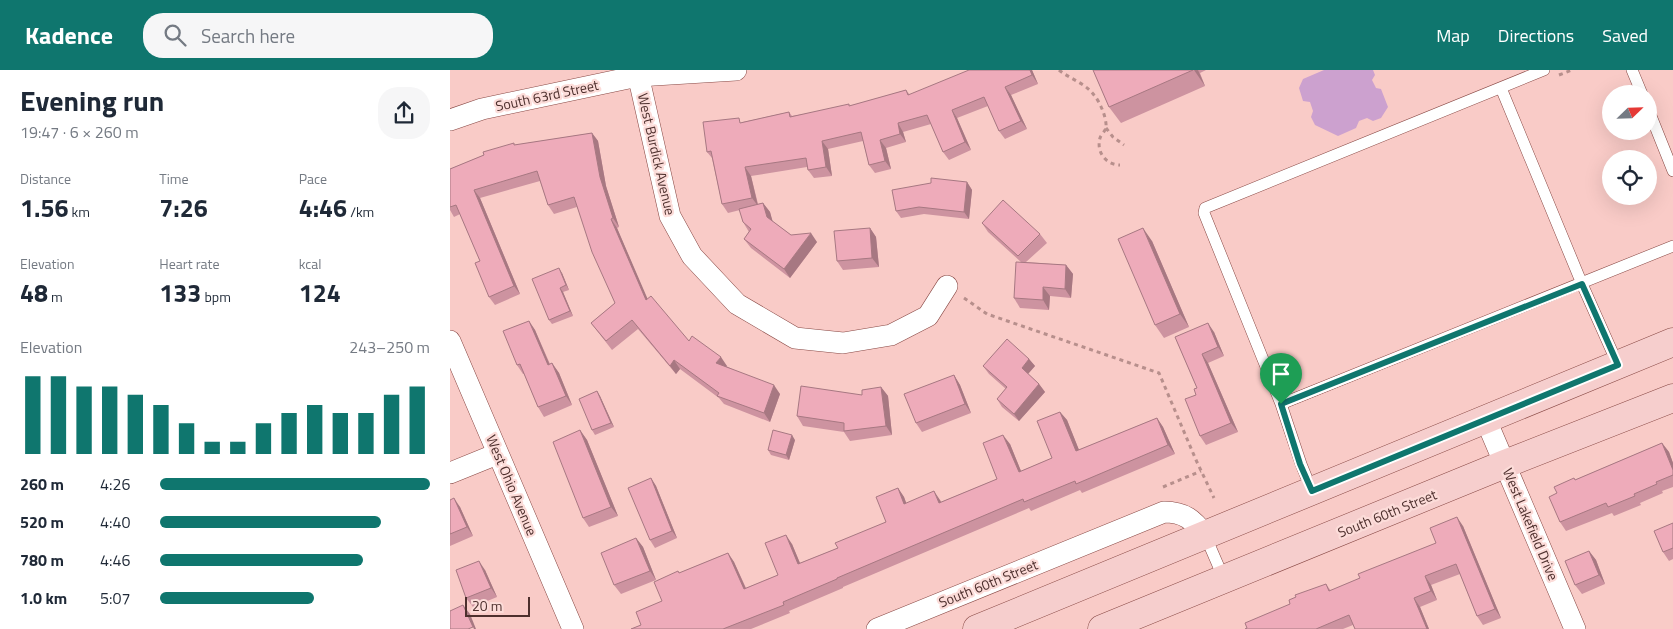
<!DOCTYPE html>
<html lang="en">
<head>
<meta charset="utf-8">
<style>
	body { margin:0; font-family:"Titillium Web",sans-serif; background:#f6f6f7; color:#1f2937; height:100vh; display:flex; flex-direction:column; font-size:19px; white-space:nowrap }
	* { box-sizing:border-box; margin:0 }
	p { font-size:16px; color:#747a83 }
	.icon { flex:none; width:28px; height:28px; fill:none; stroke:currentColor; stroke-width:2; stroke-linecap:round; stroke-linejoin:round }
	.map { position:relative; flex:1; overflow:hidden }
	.side { display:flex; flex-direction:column; background:#fff; width:450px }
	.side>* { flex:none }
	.needle { width:32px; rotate:67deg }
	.fabs { position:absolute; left:1152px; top:15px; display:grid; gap:10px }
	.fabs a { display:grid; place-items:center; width:55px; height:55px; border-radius:50%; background:#fff; box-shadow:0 5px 20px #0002; font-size:25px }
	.scale { position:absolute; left:15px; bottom:12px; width:65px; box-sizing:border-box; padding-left:5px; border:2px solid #4d2f2d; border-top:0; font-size:14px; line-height:18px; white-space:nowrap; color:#4d2f2d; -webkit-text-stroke:4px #fcdcd9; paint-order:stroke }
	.pin { position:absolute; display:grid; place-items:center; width:42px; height:42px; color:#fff; margin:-51px -21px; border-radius:50% 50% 50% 0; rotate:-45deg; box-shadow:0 0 5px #0007 }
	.pin .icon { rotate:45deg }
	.round { display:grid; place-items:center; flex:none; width:52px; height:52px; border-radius:20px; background:#f6f6f7 }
	.head { display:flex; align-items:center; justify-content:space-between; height:85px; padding:0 20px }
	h1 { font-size:28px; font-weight:700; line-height:38px }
	.metrics { display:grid; grid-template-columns:repeat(3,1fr); gap:8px; height:85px; padding:5px 20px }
	.metrics div { display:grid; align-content:center }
	.metrics b { font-size:25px; font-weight:700 }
	.metrics small { font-size:14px; font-weight:400 }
	.metrics p { font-size:14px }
	.chart { height:140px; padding:10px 20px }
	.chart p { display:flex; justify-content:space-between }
	.chart svg { width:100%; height:90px; margin-top:5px; stroke:#0f766e; stroke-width:6 }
	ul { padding:0 20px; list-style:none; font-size:16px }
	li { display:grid; grid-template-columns:80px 60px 1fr; align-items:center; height:38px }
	li i { height:12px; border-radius:6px; background:#0f766e }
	header { display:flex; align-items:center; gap:30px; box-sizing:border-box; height:70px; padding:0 25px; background:#0f766e; color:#fff }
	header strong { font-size:24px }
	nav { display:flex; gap:28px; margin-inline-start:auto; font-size:18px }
	.search { width:350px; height:45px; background:#f6f6f7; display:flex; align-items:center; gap:12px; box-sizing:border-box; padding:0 18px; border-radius:20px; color:#747a83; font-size:19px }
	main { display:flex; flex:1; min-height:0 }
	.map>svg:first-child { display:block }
	.green { fill:#cca1cf }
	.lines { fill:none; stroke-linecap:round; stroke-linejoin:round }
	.lane-casing { stroke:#884844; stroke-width:12 }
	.street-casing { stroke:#884844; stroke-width:22 }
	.secondary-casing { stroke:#884844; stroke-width:29 }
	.path { stroke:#b78f8c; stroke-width:3; stroke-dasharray:4 4; stroke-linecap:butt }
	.lane { stroke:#fff; stroke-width:11 }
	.street { stroke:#fff; stroke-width:21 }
	.secondary { stroke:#f6cecd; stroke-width:28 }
	.wall { fill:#cd93a0 }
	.shaded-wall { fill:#a77882 }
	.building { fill:#eeabba; stroke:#a77882 }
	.route-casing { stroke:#fff; stroke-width:10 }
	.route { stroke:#0f766e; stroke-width:6 }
	.labels { text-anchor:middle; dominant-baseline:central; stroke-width:4.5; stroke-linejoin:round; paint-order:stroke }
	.street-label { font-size:14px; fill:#4d2f2d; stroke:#fcdcd9 }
</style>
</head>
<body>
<header>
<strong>Kadence</strong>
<div class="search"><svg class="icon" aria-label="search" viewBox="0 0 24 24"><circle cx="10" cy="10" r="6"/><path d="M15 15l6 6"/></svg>Search here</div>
<nav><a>Map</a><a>Directions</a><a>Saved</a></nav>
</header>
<main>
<section class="side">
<div class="head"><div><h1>Evening run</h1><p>19:47 · 6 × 260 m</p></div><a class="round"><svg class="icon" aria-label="share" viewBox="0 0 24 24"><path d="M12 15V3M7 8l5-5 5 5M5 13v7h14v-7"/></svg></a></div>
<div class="metrics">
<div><p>Distance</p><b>1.56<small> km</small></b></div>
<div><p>Time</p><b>7:26</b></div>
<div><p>Pace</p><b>4:46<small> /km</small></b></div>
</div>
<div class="metrics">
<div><p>Elevation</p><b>48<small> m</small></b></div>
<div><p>Heart rate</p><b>133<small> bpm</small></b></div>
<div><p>kcal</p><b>124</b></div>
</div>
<div class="chart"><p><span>Elevation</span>243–250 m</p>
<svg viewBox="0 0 160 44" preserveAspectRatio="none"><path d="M5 44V6M15 44V6M25 44V11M35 44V11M45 44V15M55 44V20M65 44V29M75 44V38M85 44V38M95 44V29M105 44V24M115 44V20M125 44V24M135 44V24M145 44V15M155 44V11"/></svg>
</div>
<ul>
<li><b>260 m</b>4:26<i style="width:100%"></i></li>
<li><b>520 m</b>4:40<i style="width:82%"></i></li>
<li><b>780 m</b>4:46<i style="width:75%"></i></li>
<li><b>1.0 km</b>5:07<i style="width:57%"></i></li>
</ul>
</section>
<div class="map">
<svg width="1223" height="559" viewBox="0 0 1223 559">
	<rect width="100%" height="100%" fill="#f9cbc7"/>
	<path class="green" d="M874,0H923L925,5L922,10L926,18L931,19L938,37L931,48L923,51L917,48L909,51L906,58L888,66L865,55L861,47L863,41L860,32L853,31L849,18L853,9Z"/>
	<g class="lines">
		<defs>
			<path id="lane" d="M1182,0L1192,24
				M1051,18L1132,214L1168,295
				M1199,41L1223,101
				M831,334L1223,176
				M862,421L851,394L831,334L754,143L755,138L1094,0
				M755,465L774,509"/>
			<path id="street" d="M187,0L220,146L242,186L287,234L345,268L393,273L441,265L478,246L497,216
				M0,50L32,39L188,6L286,0
				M0,271L123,559
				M1036,350L1125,559
				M0,403L47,384
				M427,559L714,442C735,442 743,450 755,465"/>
			<path id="secondary" d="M527,559L1223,272
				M652,559L1055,394L1223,328"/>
		</defs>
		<use href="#lane" class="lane-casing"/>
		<use href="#street" class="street-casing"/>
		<use href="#secondary" class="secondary-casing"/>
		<path class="path" d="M609,0C620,9 635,13 644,25C650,32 657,48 656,58C655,61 651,65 650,68C646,82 656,95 670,95
			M1109,5L1122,0
			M656,58L663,67L674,75
			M514,228L537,244L709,303L746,390L764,428
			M713,417L751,401"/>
		<use href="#lane" class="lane"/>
		<use href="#street" class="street"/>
		<use href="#secondary" class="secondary"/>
	</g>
	<path class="wall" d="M582,0L588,14L561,25L577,59L555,69L549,61L538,36L507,48L521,80L499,90L493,82L481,54L453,62L456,72L436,78L441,99L425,103L419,95L413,71L378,79L382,106L364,108L358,100L357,97L301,106L308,134L313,133L320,142L322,151L341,165L367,172L340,208L301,178L294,169L299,162L293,152L290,140L278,143L272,134L262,88L257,82L293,52L339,42L342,46L400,36L456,20L460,25Z
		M643,0H756L750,3L755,16L671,53L659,37Z
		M142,63L148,71L156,116L169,157L167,158L197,229L239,271L277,296H276L330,324L320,352L274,334L269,328L230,299L226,304L188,259L162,280L141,253L165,233L127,137L104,144L98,135L90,111L30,128L70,224L45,235L39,227L30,191L10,144L4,147L0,140V99L34,85L65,75Z
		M517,112L522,120L519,149L474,144L451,148L446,141L481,113Z
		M532,153L590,164L597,173L576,192L616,195L623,204L621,228L600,226L599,240L570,238L564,228L571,192L538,162Z
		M420,158L426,167L429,197L393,200L387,191Z
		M702,171L739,257L714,268L705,255Z
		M112,203L119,220L113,222L123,246L102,254L99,250Z
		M79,251L85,260L100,294L102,293L109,303L122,335L94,347L88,337L74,304H73L67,295Z
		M764,262L774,286L758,293L788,362L756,375L750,366L746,325L747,318L725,267Z
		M579,289L585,296L578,304L589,314L595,322L569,351L552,337L547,329L556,319L539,304L533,296Z
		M504,305L510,315L521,343L472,362L466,353Z
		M431,317L438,326L442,365L400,371L394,362L353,356L347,346L412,325Z
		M147,321L150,326L164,357L145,365L142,360Z
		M610,342L617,350L629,380L707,348L713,357L725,384L632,423L630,420L581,441L579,438L393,517V518L339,541L340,543L301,559H181L191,555L212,531L229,503L278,483L284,492L296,518L328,505L342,474L350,493L388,478L436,452L448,418L454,427L456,433L490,430L491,432L547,409L560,374L571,401L602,388Z
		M130,360L137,370L168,446L139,457L133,448Z
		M345,370L339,390L321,385L318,380Z
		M1212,373L1219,382L1223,393V417L1212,421L1213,423L1190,433L1191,435L1164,446L1162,443L1116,461L1110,452L1125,410Z
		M201,408L206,416L227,468L205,478L200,470Z
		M0,430L10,437L23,466L0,476Z
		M1223,453V489L1219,491L1213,482Z
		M1013,456L1051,548L1033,555L1027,546L1010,504L981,515L987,530L970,537L979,559H905L903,555L893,559H795L876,514L881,521L910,508L986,473Z
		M186,468L193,477L206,510L171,524L164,515Z
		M1139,481L1146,490L1155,514L1132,524L1125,515Z
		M35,500L47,527L23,537L16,528Z"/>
	<path class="shaded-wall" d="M580,0H582L588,14L582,5Z
		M744,0H748L755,16Z
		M555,17L561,25L577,59L571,51Z
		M502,40L507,48L521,80L515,72Z
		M448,53L453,62L456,72L450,64Z
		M142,63L148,71L156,116L169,157L163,148L150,107Z
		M430,70L436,78L441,99L435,91Z
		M372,71L378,79L382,106L376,97Z
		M295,97L301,106L308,136L302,128Z
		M517,112L522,120L519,149L514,142Z
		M24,120L30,128L70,224L64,216Z
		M313,133L320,142L324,156L317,147Z
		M161,149L167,158L202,239L196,230Z
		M420,158L426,167L429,197L422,188Z
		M693,158L702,171L739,257L730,244Z
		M361,163L367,172L340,208L334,199Z
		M616,195L623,204L621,228L615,219Z
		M109,198L112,203L119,220L116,215Z
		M593,217L600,226L599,240L593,230Z
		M110,218L113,222L123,246L120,241Z
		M79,251L85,260L104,305L98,295Z
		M758,253L764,262L774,286L768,277Z
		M752,284L758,293L788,362L781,353Z
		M271,287L277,296L272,301L266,293Z
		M579,289L585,296L577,305L572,298Z
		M224,290L230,299L226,304L220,296Z
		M102,293L109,303L122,335L116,326Z
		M504,305L510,315L521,343L515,334Z
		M589,314L595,322L569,351L564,344Z
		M324,315L330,324L320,352L314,343Z
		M431,317L438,326L442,365L436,356Z
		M147,321L150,326L164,357L161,353Z
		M610,342L617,350L633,390L626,381Z
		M707,348L713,357L725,384L718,375Z
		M130,360L137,370L168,446L161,437Z
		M342,365L345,370L339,390L336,385Z
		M553,365L560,374L575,411L569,402Z
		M1212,373L1219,382L1223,393V400Z
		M201,408L206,416L227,468L222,461Z
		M448,418L454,427L460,443L454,434Z
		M484,421L490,430L495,441L489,433Z
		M4,428L10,437L23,466L17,457Z
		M1007,447L1013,456L1051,548L1045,539Z
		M336,465L342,474L354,503L348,494Z
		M186,468L193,477L206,510L200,501Z
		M1139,481L1146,490L1155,514L1149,505Z
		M278,483L284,492L300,528L294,519Z
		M29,491L35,500L47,527L41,518Z
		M975,506L981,515L987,530L981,521Z
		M964,528L970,537L979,559H977Z
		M13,535L20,544L26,559H24L23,557Z"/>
	<path class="building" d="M519,0H580L582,5L555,17L571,51L549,61L534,27L502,40L515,72L493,82L477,45L448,53L450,64L430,70L435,91L419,95L411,62L372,71L376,97L358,100L356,88L295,97L302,128L272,134L261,81L257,82L253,52L289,48L290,53L339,42L340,47L399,34V36L456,20L458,25Z
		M643,0H743L659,37Z
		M142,63L150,107L163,148L161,149L196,230L201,226L239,271L242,266L271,287L266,293L324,315L314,343L267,326L269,323L224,290L220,296L182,250L156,271L141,253L165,233L142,182L124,127L98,135L87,101L24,120L64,216L39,227L25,193L30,191L6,135L0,137V99L34,85L33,82L64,73V75Z
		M481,108L517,112L514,142L469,137L446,141L442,120L481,113Z
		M553,130L590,164L568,186L532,153Z
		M313,133L317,147L341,165L361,163L334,199L294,169L301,159L293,152L289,139Z
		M420,158L422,188L387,191L384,161Z
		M693,158L730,244L705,255L668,169Z
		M566,192L616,195L615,219L593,217V230L564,228Z
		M109,198L116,215L110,218L120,241L99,250L82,209Z
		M79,251L98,295L102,293L116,326L88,337L70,294L67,295L53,261Z
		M758,253L768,277L752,284L781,353L750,366L735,329L746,325L744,319L747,318L725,267Z
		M557,269L579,289L572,298L589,314L564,344L547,329L557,317L533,296Z
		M504,305L515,334L466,353L454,324Z
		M351,316L412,325V320L431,317L436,356L394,361V353L347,346Z
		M147,321L161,353L142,360L129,329Z
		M610,342L626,381L707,348L718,375L626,414L625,411L574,432L573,429L387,508V509L333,532L334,535L273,559H181L191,555L186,542L212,531L204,512L228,501L229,503L278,483L294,519L328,505L315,473L336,465L348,494L388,478L385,473L436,452L426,427L448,418L454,434L484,421L489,433L547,409L533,373L553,365L569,402L602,388L587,351Z
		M130,360L161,437L133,448L103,372Z
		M323,360L342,365L336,385L318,380Z
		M1212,373L1223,400V405L1206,412L1207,414L1184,424L1185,426L1158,437L1156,433L1110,452L1099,427L1107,423L1104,417L1124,408L1125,410Z
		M201,408L222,461L200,470L178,418Z
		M4,428L17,457L0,464V430Z
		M1007,447L1045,539L1027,546L1006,494L975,506L981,521L964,528L977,559H905L899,545L866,559H795L797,558L795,553L840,534L839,530L846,527L845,525L876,514L879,521L910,508L908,504L986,473L980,458Z
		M1223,453V478L1213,482L1204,461Z
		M186,468L200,501L164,515L151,483Z
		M1139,481L1149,505L1125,515L1115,491Z
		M29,491L41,518L16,528L6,500Z
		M13,535L23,557L18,559H0V541Z"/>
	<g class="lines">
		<defs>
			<path id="route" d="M1132,214L1168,295L862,421L850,394L831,334Z"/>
		</defs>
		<use href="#route" class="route-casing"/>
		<use href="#route" class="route"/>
	</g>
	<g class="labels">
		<g class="street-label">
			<text transform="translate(97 25) rotate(-12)">South 63rd Street</text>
			<text transform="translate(207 84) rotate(77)">West Burdick Avenue</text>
			<text transform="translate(62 415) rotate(67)">West Ohio Avenue</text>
			<text transform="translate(937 443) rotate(-22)">South 60th Street</text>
			<text transform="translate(1081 454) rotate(67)">West Lakefield Drive</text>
			<text transform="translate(538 513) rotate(-22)">South 60th Street</text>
		</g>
	</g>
</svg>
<div class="fabs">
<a><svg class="needle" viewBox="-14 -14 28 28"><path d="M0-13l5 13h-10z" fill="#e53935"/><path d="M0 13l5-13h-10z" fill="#747a83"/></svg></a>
<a><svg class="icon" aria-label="locate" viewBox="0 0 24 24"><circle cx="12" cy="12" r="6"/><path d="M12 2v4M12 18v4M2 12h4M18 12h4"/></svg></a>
</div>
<div class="scale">20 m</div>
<div class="pin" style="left:831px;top:334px;background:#1e9e55"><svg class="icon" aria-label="arrive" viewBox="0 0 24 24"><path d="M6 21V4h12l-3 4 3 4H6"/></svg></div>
</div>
</main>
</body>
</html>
